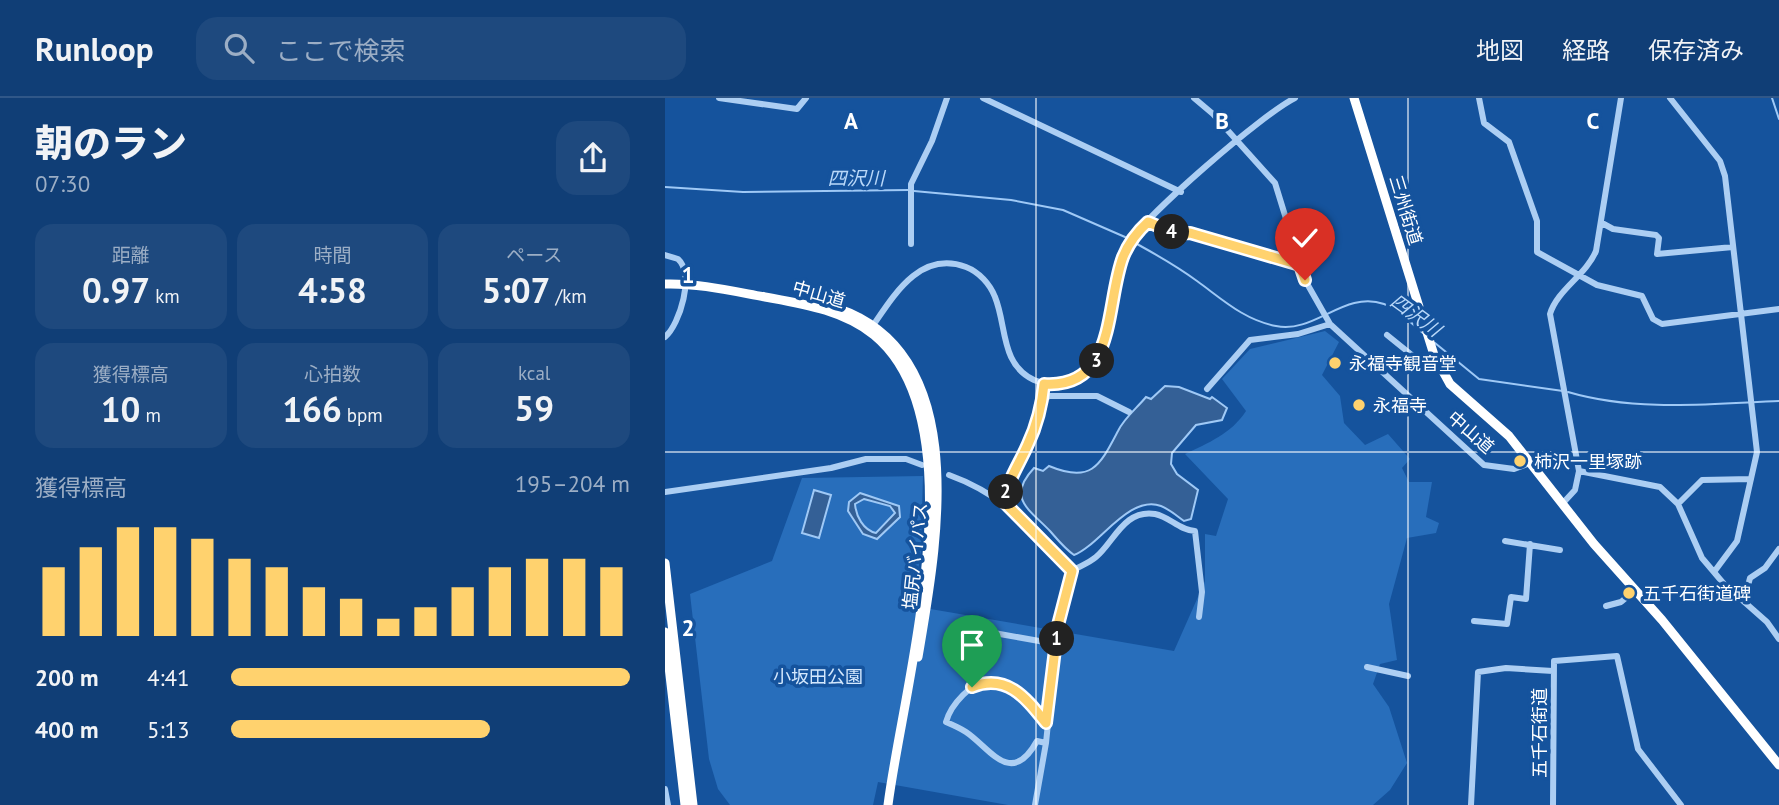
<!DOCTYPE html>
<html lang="ja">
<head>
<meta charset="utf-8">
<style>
	body { margin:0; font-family:"PT Sans","Noto Sans JP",sans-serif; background:#1e497e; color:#f1f3f6; height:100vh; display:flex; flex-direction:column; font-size:26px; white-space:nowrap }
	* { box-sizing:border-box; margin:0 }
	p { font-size:23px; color:#9caec5 }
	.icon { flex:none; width:38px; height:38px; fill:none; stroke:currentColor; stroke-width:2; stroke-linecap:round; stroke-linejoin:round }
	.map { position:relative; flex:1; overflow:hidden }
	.drawer { display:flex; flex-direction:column; background:#103e76; width:665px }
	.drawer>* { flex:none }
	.pin { position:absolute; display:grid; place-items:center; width:60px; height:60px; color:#fff; margin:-72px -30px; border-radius:50% 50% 50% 0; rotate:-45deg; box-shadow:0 0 7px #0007 }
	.pin .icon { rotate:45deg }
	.km { position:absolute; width:35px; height:35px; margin:-18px; border-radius:50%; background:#222; color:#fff; font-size:19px; line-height:35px; text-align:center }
	.round { display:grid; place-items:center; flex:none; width:74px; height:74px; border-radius:21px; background:#1e497e }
	.head { display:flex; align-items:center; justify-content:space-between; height:119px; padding:0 35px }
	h1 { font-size:38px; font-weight:800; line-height:52px }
	.figures { display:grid; grid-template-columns:repeat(3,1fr); gap:10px; height:119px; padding:7px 35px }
	.figures div { display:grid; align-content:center; border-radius:18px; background:#1e497e; text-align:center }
	.figures b { font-size:35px; font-weight:800 }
	.figures small { font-size:19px; font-weight:400 }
	.figures p { font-size:19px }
	.chart { height:196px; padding:14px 35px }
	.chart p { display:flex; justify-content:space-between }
	.chart svg { width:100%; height:126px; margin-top:7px; stroke:#ffd26e; stroke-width:6 }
	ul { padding:0 35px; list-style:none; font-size:23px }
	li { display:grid; grid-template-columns:112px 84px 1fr; align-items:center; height:52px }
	li i { height:18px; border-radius:9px; background:#ffd26e }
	header { display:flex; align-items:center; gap:42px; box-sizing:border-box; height:98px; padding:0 35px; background:#103e76; border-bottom:2px solid #305788 }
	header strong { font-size:33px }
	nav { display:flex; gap:38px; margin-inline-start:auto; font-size:24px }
	.search { width:490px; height:63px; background:#1e497e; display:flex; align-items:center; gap:18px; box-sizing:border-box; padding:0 24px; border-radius:21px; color:#9caec5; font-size:26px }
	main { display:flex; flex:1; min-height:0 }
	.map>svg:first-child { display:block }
	.green { fill:#286ebb }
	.water { fill:#346096; stroke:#9fc9f6; stroke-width:2; fill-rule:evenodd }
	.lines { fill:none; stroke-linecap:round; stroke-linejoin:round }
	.stream { stroke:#9fc9f6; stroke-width:2 }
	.minor { stroke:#accef3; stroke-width:6 }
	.highway { stroke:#fff; stroke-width:9 }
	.route-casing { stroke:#fff; stroke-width:14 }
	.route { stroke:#ffd26e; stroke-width:9 }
	.grid { fill:none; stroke:#fff; stroke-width:2; stroke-opacity:0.55 }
	.poi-dot { fill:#ffd26e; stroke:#15539d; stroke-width:2.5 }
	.labels { text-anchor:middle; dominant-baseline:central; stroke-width:7; stroke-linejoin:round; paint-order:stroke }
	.street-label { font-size:18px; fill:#fff; stroke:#15539d }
	.poi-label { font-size:18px; fill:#fff; stroke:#15539d; text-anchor:start }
	.park-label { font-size:18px; fill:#d4e8fd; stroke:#15539d }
	.water-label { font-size:19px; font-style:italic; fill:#b9d8f9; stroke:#15539d }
	.grid-label { font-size:23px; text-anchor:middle; font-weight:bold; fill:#fff; stroke:#15539d; stroke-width:7; stroke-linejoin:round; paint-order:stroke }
</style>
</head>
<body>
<header>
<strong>Runloop</strong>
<div class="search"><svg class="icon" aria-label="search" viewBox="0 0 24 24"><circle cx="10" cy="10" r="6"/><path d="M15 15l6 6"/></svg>ここで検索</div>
<nav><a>地図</a><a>経路</a><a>保存済み</a></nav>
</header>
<main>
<section class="drawer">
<div class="head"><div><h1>朝のラン</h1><p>07:30</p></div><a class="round"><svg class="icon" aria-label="share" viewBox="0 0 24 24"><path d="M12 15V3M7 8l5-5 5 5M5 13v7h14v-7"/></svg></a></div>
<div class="figures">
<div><p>距離</p><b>0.97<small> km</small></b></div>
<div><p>時間</p><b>4:58</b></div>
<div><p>ペース</p><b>5:07<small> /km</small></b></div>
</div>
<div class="figures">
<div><p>獲得標高</p><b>10<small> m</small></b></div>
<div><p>心拍数</p><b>166<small> bpm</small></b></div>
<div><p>kcal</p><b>59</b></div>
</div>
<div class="chart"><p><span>獲得標高</span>195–204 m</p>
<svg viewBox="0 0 160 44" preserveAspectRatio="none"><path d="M5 44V20M15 44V13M25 44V6M35 44V6M45 44V10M55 44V17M65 44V20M75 44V27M85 44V31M95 44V38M105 44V34M115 44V27M125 44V20M135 44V17M145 44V17M155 44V20"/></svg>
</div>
<ul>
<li><b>200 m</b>4:41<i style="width:100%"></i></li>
<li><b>400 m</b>5:13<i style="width:65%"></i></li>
</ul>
</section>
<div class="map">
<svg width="1114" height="707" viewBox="0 0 1114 707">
	<rect width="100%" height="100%" fill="#15539d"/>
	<path class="green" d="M660,233L674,244L657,277L675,298L679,325L700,347L723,336L745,361L737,370L744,384H767L761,419L774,425L771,435L742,440L724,506L732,562L715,566L708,586L724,609L742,665L725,692L708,707H343L213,684L208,707H65L53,691L44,661L25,496L107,463L137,380L258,378L256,452L248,508L509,553L540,483V436L551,438L563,401L520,356C543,345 566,336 581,313L557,281L585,251Z"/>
	<path class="water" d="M500,288L514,289L545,301L547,299L562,310L557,322L531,327L507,355L506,366L512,376L533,392L526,421L519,423C512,418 504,411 496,408C464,396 434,448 409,457C399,450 393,442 385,433C364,411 341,400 369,370L378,373L384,368C427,386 435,367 453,333C459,320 472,310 481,299L486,301Z
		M149,392L166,397L154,440L137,435Z
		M195,395L234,408L235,419L212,441L198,436L183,413L184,404ZM199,401L225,408L230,415L211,435C198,432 191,418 190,406Z"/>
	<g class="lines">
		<path class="stream" d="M1107,0L1114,21
			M0,89L78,94L244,92
			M249,93L346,102L398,112L460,139
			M472,146C492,157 513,169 532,183C557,201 579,222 611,228C650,236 679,192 719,206C734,212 746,225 758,235
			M770,245L814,281L898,293
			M903,294C971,314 1044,306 1114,303"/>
		<path class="minor" d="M54,0L132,11L141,0
			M318,0L516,94
			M529,0L548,16L610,85L640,182L665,226L819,367L849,371L865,365
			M814,0L819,25L844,44L872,123V154L932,187L977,198L988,221L997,226L1114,211
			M1005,0L1055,63L1060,78L1092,354L1072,443L1049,474
			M483,124L512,136L525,135L635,167
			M937,125L948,131L991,137L994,140L992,156L1068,149
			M246,146V86L267,43L282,0
			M0,157L13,161C30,176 15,226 0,239
			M207,229C229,197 255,152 301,169C314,174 325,186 330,199C342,228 335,266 369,282C381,287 392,288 405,284C452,269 443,185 463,147C478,119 599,15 630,0
			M722,237L753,262L769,257
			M542,291L585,242L633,236L665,226
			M377,301L385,298H432L464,314
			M914,373L995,389L1013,406L1037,460L1059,486L1102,524L1114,541
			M284,377C340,397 367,431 407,473
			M0,394L166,370L201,361H241L257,367
			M339,404C342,381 354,367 363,346C372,327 376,307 379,286
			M898,405L910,392L914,373L885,216C892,192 921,177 931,153L956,0
			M1013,406L1037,382L1086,381
			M840,443L895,452
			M1079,503L1085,480L1100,470L1114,451
			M941,508L956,504L969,493
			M809,523L842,526L846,499L861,501L865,446
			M329,535L391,546
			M702,569L743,578
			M381,645L372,643C346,690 325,650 301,634C295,630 288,627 281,624C284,613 290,605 298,597C330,565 360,599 381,625
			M0,691L3,707
			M370,707L381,645L393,527L407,473C415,468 424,465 431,459C449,444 459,411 490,416C505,419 514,432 530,433L537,494L534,519
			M806,707L813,574L841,570L888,573
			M888,707L889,563L952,558L973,651L1016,707"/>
		<path class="highway" d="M689,0L769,257L785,286L844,338L929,446L997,522L1114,667
			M0,186C33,185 67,193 100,199C138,206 178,212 209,237C316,325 238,588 223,707
			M162,207C311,247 272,447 253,559
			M0,465L28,707
			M0,534L20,707"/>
	</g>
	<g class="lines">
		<defs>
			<path id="route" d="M307,589C342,575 361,600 381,625L393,527L407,473L344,409L339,404C343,381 354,367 363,346C372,327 377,307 379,286C452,291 440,207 458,159C464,144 472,134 483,124L512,136L525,135L635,167L640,182"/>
		</defs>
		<use href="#route" class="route-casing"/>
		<use href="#route" class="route"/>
	</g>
	<path class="grid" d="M371,0V707M743,0V707M0,354H1114"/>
	<g class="poi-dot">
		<circle cx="670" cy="265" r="7"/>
		<circle cx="694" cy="307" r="7"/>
		<circle cx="855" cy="363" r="7"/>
		<circle cx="964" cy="495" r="7"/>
	</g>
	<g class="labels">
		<g class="street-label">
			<text transform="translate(741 112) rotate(73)">三州街道</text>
			<text transform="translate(154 196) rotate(16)">中山道</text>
			<text transform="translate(806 334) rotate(41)">中山道</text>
			<text transform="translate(250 458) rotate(-84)">塩尻バイパス</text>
			<text transform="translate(874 635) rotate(-90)">五千石街道</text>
		</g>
		<g class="poi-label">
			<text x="684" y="265">永福寺観音堂</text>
			<text x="708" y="307">永福寺</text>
			<text x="869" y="363">柿沢一里塚跡</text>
			<text x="978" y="495">五千石街道碑</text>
		</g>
		<g class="park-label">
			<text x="153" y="578">小坂田公園</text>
		</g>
		<g class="water-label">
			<text x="191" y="80">四沢川</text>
			<text transform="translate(751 217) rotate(36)">四沢川</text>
		</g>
	</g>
	<g class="grid-label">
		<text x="186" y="31">A</text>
		<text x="557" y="31">B</text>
		<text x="928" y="31">C</text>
		<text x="23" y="185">1</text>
		<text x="23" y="538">2</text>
	</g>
</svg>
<div class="pin" style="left:307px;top:589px;background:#1e9e55"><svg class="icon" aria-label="arrive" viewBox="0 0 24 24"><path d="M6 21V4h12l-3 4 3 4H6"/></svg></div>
<div class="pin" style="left:640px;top:182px;background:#d93025"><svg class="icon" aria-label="check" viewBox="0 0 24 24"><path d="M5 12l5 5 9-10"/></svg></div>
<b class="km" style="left:392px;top:541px">1</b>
<b class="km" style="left:341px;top:394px">2</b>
<b class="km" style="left:432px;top:263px">3</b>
<b class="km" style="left:507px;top:134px">4</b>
</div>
</main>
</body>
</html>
